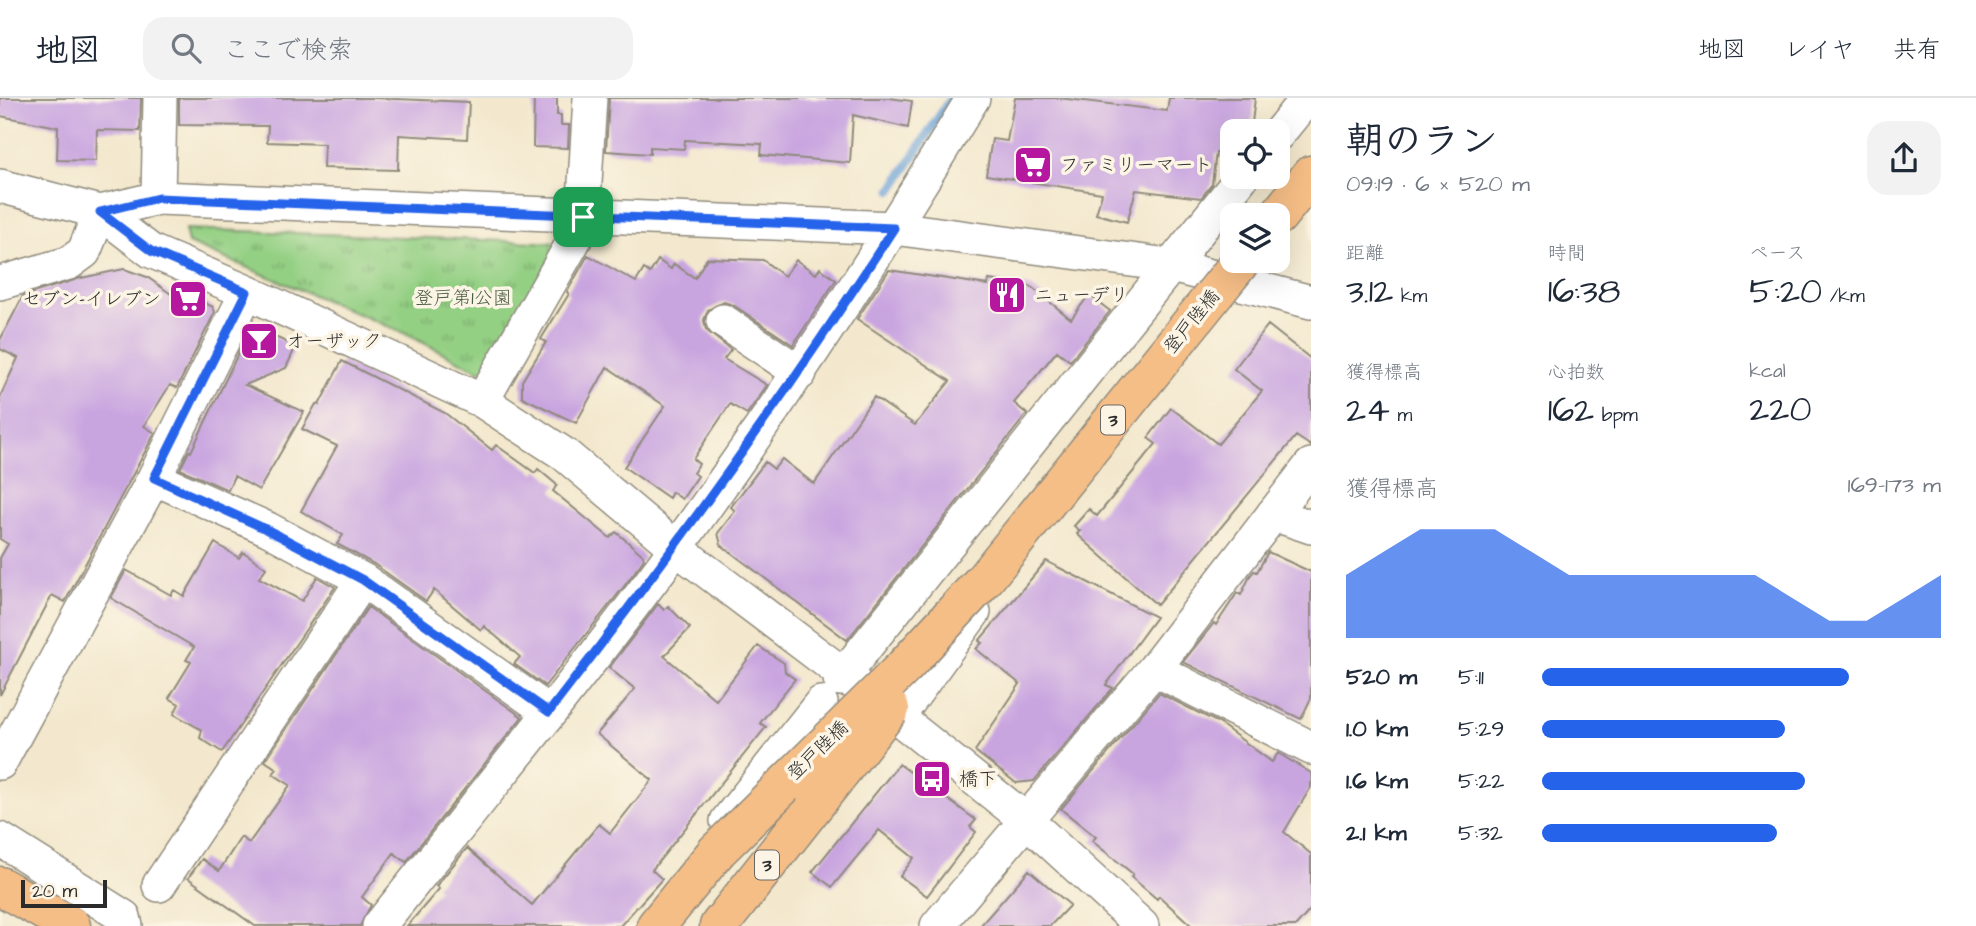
<!DOCTYPE html>
<html lang="ja">
<head>
<meta charset="utf-8">
<style>
	body { margin:0; font-family:"Architects Daughter","Klee One",sans-serif; background:#f2f2f3; color:#1f2937; height:100vh; display:flex; flex-direction:column; font-size:26px; white-space:nowrap }
	* { box-sizing:border-box; margin:0 }
	p { font-size:23px; color:#747a83 }
	.icon { flex:none; width:38px; height:38px; fill:none; stroke:currentColor; stroke-width:2; stroke-linecap:round; stroke-linejoin:round }
	.map { position:relative; flex:1; overflow:hidden }
	.drawer { display:flex; flex-direction:column; background:#fff; width:665px }
	.drawer>* { flex:none }
	.fabs { position:absolute; left:1220px; top:21px; display:grid; gap:14px }
	.fabs a { display:grid; place-items:center; width:70px; height:70px; border-radius:14px; background:#fff; box-shadow:0 7px 28px #0002; font-size:35px }
	.scale { position:absolute; left:21px; bottom:18px; width:86px; box-sizing:border-box; padding-left:7px; border:4px solid #2b2b2b; border-top:0; font-size:19px; line-height:24px; white-space:nowrap; color:#2b2b2b; -webkit-text-stroke:5px #fcf5e5; paint-order:stroke }
	.pin { position:absolute; display:grid; place-items:center; width:60px; height:60px; color:#fff; margin:-30px; border-radius:14px; box-shadow:0 4px 10px #0006 }
	.round { display:grid; place-items:center; flex:none; width:74px; height:74px; border-radius:21px; background:#f2f2f3 }
	.overview { display:flex; align-items:center; justify-content:space-between; height:119px; padding:0 35px }
	h1 { font-size:38px; font-weight:600; line-height:52px }
	.figures { display:grid; grid-template-columns:repeat(3,1fr); gap:10px; height:119px; padding:7px 35px }
	.figures div { display:grid; align-content:center }
	.figures b { font-size:35px; font-weight:600 }
	.figures small { font-size:19px; font-weight:400 }
	.figures p { font-size:19px }
	.chart { height:196px; padding:14px 35px }
	.chart p { display:flex; justify-content:space-between }
	.chart svg { width:100%; height:126px; margin-top:7px; fill:#2563eb; opacity:.7 }
	ul { padding:0 35px; list-style:none; font-size:23px }
	li { display:grid; grid-template-columns:112px 84px 1fr; align-items:center; height:52px }
	li i { height:18px; border-radius:9px; background:#2563eb }
	header { display:flex; align-items:center; gap:42px; box-sizing:border-box; height:98px; padding:0 35px; background:#fff; border-bottom:2px solid #e0e1e3 }
	header strong { font-size:33px }
	nav { display:flex; gap:38px; margin-inline-start:auto; font-size:24px }
	.search { width:490px; height:63px; background:#f2f2f3; display:flex; align-items:center; gap:18px; box-sizing:border-box; padding:0 24px; border-radius:21px; color:#747a83; font-size:26px }
	main { display:flex; flex:1; min-height:0 }
	.map>svg:first-child { display:block }
	.park { fill:url(#park-tufts); stroke:#607e58; stroke-width:2 }
	.lines { fill:none; stroke-linecap:round; stroke-linejoin:round }
	.stream { stroke:#67a0d6; stroke-width:9 }
	.building { fill:#c9a5e0 }
	.minor-casing { stroke:#8f8a7c; stroke-width:36 }
	.major-casing { stroke:#8f8a7c; stroke-width:41 }
	.minor { stroke:#fff; stroke-width:33 }
	.major { stroke:#f6be87; stroke-width:38 }
	.major-bridge-casing { stroke:#8f8a7c; stroke-width:41; stroke-linecap:butt }
	.major-bridge { stroke:#f6be87; stroke-width:38 }
	.route-casing { stroke:#fff; stroke-width:14 }
	.route { stroke:#2563eb; stroke-width:9 }
	.labels { text-anchor:middle; dominant-baseline:central; stroke-width:7; stroke-linejoin:round; paint-order:stroke }
	.shield { fill:#fcf5e5; stroke:#6a6863; stroke-width:2 }
	.shield-label { font-size:18px; font-weight:bold; fill:#2b2b2b }
	.poi-label { font-size:19px; fill:#2b2b2b; stroke:#fcf5e5; text-anchor:start }
	.park-label { font-size:19px; fill:#4a5d46; stroke:#fcf5e5 }
	.street-label { font-size:19px; fill:#2b2b2b; stroke:#fcf5e5 }
</style>
</head>
<body>
<header>
<strong>地図</strong>
<div class="search"><svg class="icon" aria-label="search" viewBox="0 0 24 24"><circle cx="10" cy="10" r="6"/><path d="M15 15l6 6"/></svg>ここで検索</div>
<nav><a>地図</a><a>レイヤ</a><a>共有</a></nav>
</header>
<main>
<div class="map">
<svg width="1311" height="828" viewBox="0 0 1311 828">
	<defs>
		<pattern id="park-tufts" width="24" height="20" patternUnits="userSpaceOnUse" patternTransform="scale(1.75)"><rect width="24" height="20" fill="#94d084"/><path d="M3 7l-1-3M5 7V3M7 7l1-3M15 17l-1-3M17 17v-4M19 17l1-3" fill="none" stroke="#79a96c"/></pattern>
	</defs>
	<rect width="100%" height="100%" fill="#fcf5e5"/>
	<filter id="ink" filterUnits="userSpaceOnUse"><feTurbulence type="fractalNoise" baseFrequency=".0143" numOctaves="2"/><feDisplacementMap in="SourceGraphic" scale="14" xChannelSelector="R" yChannelSelector="G"/><feConvolveMatrix kernelMatrix="1 2 1 2 8 2 1 2 1" color-interpolation-filters="sRGB"/></filter>
	<filter id="wash" filterUnits="userSpaceOnUse"><feTurbulence type="fractalNoise" baseFrequency=".00686" numOctaves="4" result="noise"/><feDisplacementMap in="SourceGraphic" scale="28" xChannelSelector="R" yChannelSelector="G"/><feGaussianBlur stdDeviation="1.57" result="paint"/><feColorMatrix in="noise" values="0 0 0 0 0 0 0 0 0 0 0 0 0 0 0 0 0 1.4 0 .05"/><feComposite in="paint" operator="in"/></filter>
	<g filter="url(#wash)">
		<rect width="100%" height="100%" fill="#f3e8cd"/>
		<path class="park" d="M185,131L560,145L488,270L479,273L404,235L188,145Z"/>
		<g class="lines">
			<path class="stream" d="M892,92L951,0"/>
		</g>
		<g id="blocks">
			<path class="building" d="M0,0H141L140,33L97,32L96,63L57,62L58,29L0,18Z
				M179,0H373L469,4L467,41L399,37L398,72L323,70L324,46L267,44L268,28L179,27Z
				M534,0H557V17H561V27H569L568,50L533,49Z
				M609,0H889L912,3L908,30L853,17L850,65L761,57L762,46L685,42L684,51L650,49V56L606,53Z
				M1015,0H1059L1167,13L1169,0H1255L1251,33H1232V56L1216,55L1212,86L1201,100L1136,92L1127,124L1096,116L1102,95L986,77L992,41L1007,43Z
				M588,157L636,184L644,171L650,175L658,162L671,171L674,166L695,180L707,160L763,162L784,178L796,162L816,176L820,170L836,182L793,247L733,207L724,204L708,212L704,222L706,232L731,252L724,261L767,287L747,316L730,306L693,361L699,366L693,375L698,378L682,401L672,394L669,400L624,369L665,308L607,269L576,325L522,299V283L546,244L541,241L569,196L567,194Z
				M124,171L147,179L181,203L185,195L213,209L215,214L177,290L170,287L144,328L155,335L65,504L52,497L0,597V460L8,446L0,441V299L18,260L0,251V242L23,198L81,180Z
				M889,172L988,187L989,182L1030,188L1071,221L1089,197L1110,213L1070,263L1057,253L1014,305L1027,316L847,542L721,447L718,435L735,413L731,409L765,364L774,371L782,361L814,386L874,299L915,327L950,283L857,221Z
				M1268,227L1311,261V348L1296,338L1157,507L1077,436L1080,433L1074,428L1089,411L1097,418L1156,346L1148,340L1171,310L1218,346L1262,293L1234,271Z
				M263,234L296,248L286,270L245,287L304,314L259,392L234,378L228,392L180,371L189,353L191,354L246,239L253,242L256,236L261,238Z
				M342,263L445,315L492,352L496,347L535,375L538,371L557,387L553,393L610,440L616,434L643,457L644,461L625,487L545,588L514,566L520,559L484,528L481,532L434,492L426,503L374,466L337,446L343,437L301,413L337,348L302,331L316,306L319,307Z
				M215,445L239,460L243,454L248,457L266,470L259,480L302,503L317,479L335,489L222,654L200,640L202,632L174,616L179,606L169,600L191,564L186,562L194,549L111,500L126,472L171,497L174,492L184,498Z
				M1268,454L1311,474V600L1301,621L1183,564L1214,525L1216,527L1237,495L1241,497L1250,478L1254,473L1257,474Z
				M1046,463L1156,519L1106,587L1113,590L1034,683L1016,685L975,653L1020,586L976,551L982,545L979,543Z
				M658,506L664,512L668,508L690,530L664,558L716,602L758,548L784,565L785,574L795,581L760,625L766,629L652,772L662,781L620,828H407L439,791L436,788L467,750L532,807L599,726L610,735L652,682L597,636L635,591L609,570Z
				M368,509L522,619L406,764L394,755L362,799L371,807L360,828H255L188,780L202,761L219,773L241,739L249,745L290,687L273,676L277,671L265,663Z
				M1159,595L1219,625L1272,664L1278,655L1311,675V689L1284,734L1311,756V811L1296,828H1192L1159,798L1157,801L1131,779L1133,776L1092,743L1096,739L1061,711Z
				M899,666L976,722L970,729L976,734L927,798L900,778L914,760L879,732L832,789L812,774Z
				M1029,772L1070,807L1050,828H980Z"/>
		</g>
	</g>
	<g filter="url(#ink)">
		<use href="#blocks" fill-opacity="0" stroke="#8f8a7c" stroke-width="2"/>
		<g class="lines">
			<defs>
				<path id="minor" d="M1278,36L1307,0
					M0,88L100,114L151,153L247,194L482,303L564,356L676,450L843,576L1025,721L1142,828
					M158,100L160,0
					M100,114L158,100L894,130L1168,167L1311,204
					M0,185L69,165L84,154L100,114
					M723,223L800,275
					M482,303L575,141L583,119L590,0
					M154,380L268,431L363,482L549,614
					M1273,416L1311,429
					M1154,571L1311,650
					M840,581L1242,79
					M898,619L974,514
					M0,665L154,380L247,194
					M727,723L821,605
					M0,741L124,819L126,828
					M159,787L363,482
					M379,828C479,703 581,579 676,450C782,304 880,154 973,0
					M937,828L1154,571L1311,367"/>
				<path id="major" d="M1278,118L1311,77
					M0,788L71,828
					M656,828L717,753
					M719,828L816,705"/>
			</defs>
			<use href="#minor" class="minor-casing"/>
			<use href="#major" class="major-casing"/>
			<use href="#minor" class="minor"/>
			<use href="#major" class="major"/>
			<defs>
				<path id="major-bridge" d="M816,705L890,611
					M717,753L904,569L984,482L1241,163"/>
			</defs>
			<use href="#major-bridge" class="major-bridge-casing"/>
			<use href="#major-bridge" class="major-bridge"/>
		</g>
	</g>
	<g class="lines" filter="url(#ink)">
		<defs>
			<path id="route" d="M158,100L894,130C786,297 671,457 549,614L363,482L268,432L154,380L247,194L151,153L100,114Z"/>
		</defs>
		<use href="#route" class="route-casing"/>
		<use href="#route" class="route"/>
	</g>
	<defs>
		<symbol id="supermarket-square" viewBox="-11 -11 22 22"><rect x="-9" y="-9" width="18" height="18" rx="4" fill="#b5179e" stroke="#fcf5e5"/><path d="M-6-5.5h2.5l.6 2H6L4.5 2H-2.5L-4.4-4H-6ZM-1.5 3.2a1.3 1.3 0 1 0 .1 0ZM3 3.2a1.3 1.3 0 1 0 .1 0Z" fill="#fff"/></symbol>
		<symbol id="restaurant-square" viewBox="-11 -11 22 22"><rect x="-9" y="-9" width="18" height="18" rx="4" fill="#b5179e" stroke="#fcf5e5"/><path d="M-5-6h1v4h1v-4h1v4h1v-4h1v5L-1.5 .5V6h-2V.5L-5-1ZM5-6V6H3V1.5H1.5Q1.5-4 5-6Z" fill="#fff"/></symbol>
		<symbol id="bar-square" viewBox="-11 -11 22 22"><rect x="-9" y="-9" width="18" height="18" rx="4" fill="#b5179e" stroke="#fcf5e5"/><path d="M-6-5H6L.8 .8V4.5H3.5V6h-7V4.5H-.8V.8Z" fill="#fff"/></symbol>
		<symbol id="bus-square" viewBox="-11 -11 22 22"><rect x="-9" y="-9" width="18" height="18" rx="4" fill="#b5179e" stroke="#fcf5e5"/><path d="M-5-6H5V4H4V6H2V4H-2V6H-4V4H-5ZM-3.5-4V0h7V-4ZM-3.5 1.2v1.5H-2V1.2ZM2 1.2v1.5H3.5V1.2Z" fill="#fff"/></symbol>
	</defs>
	<g fill-rule="evenodd">
		<use href="#supermarket-square" x="1011" y="45" width="44" height="44"/>
		<use href="#restaurant-square" x="985" y="175" width="44" height="44"/>
		<use href="#supermarket-square" x="166" y="179" width="44" height="44"/>
		<use href="#bar-square" x="237" y="221" width="44" height="44"/>
		<use href="#bus-square" x="910" y="659" width="44" height="44"/>
	</g>
	<g class="labels">
		<g class="shield">
			<rect x="1101" y="307.5" width="24" height="29" rx="5"/>
			<rect x="755" y="752.5" width="24" height="29" rx="5"/>
		</g>
		<g class="shield-label">
			<text x="1113" y="322">3</text>
			<text x="767" y="767">3</text>
		</g>
		<g class="poi-label">
			<text x="1060" y="67">ファミリーマート</text>
			<text x="1034" y="197">ニューデリ</text>
			<text x="161" y="201" text-anchor="end">セブン-イレブン</text>
			<text x="286" y="243">オーザック</text>
			<text x="959" y="681">橋下</text>
		</g>
		<g class="park-label">
			<text x="463" y="200">登戸第1公園</text>
		</g>
		<g class="street-label">
			<text transform="translate(1192 224) rotate(-51)">登戸陸橋</text>
			<text transform="translate(818 653) rotate(-44)">登戸陸橋</text>
		</g>
	</g>
</svg>
<div class="fabs">
<a><svg class="icon" aria-label="locate" viewBox="0 0 24 24"><circle cx="12" cy="12" r="6"/><path d="M12 2v4M12 18v4M2 12h4M18 12h4"/></svg></a>
<a><svg class="icon" aria-label="layers" viewBox="0 0 24 24"><path d="M12 4l9 5-9 5-9-5zM3 14l9 5 9-5"/></svg></a>
</div>
<div class="scale">20 m</div>
<div class="pin" style="left:583px;top:119px;background:#1e9e55"><svg class="icon" aria-label="arrive" viewBox="0 0 24 24"><path d="M6 21V4h12l-3 4 3 4H6"/></svg></div>
</div>
<section class="drawer">
<div class="overview"><div><h1>朝のラン</h1><p>09:19 · 6 × 520 m</p></div><a class="round"><svg class="icon" aria-label="share" viewBox="0 0 24 24"><path d="M12 15V3M7 8l5-5 5 5M5 13v7h14v-7"/></svg></a></div>
<div class="figures">
<div><p>距離</p><b>3.12<small> km</small></b></div>
<div><p>時間</p><b>16:38</b></div>
<div><p>ペース</p><b>5:20<small> /km</small></b></div>
</div>
<div class="figures">
<div><p>獲得標高</p><b>24<small> m</small></b></div>
<div><p>心拍数</p><b>162<small> bpm</small></b></div>
<div><p>kcal</p><b>220</b></div>
</div>
<div class="chart"><p><span>獲得標高</span>169–173 m</p>
<svg viewBox="0 0 160 44" preserveAspectRatio="none"><path d="M0 44V22L10 14L20 6L30 6L40 6L50 14L60 22L70 22L80 22L90 22L100 22L110 22L120 30L130 38L140 38L150 30L160 22V44z"/></svg>
</div>
<ul>
<li><b>520 m</b>5:11<i style="width:77%"></i></li>
<li><b>1.0 km</b>5:29<i style="width:61%"></i></li>
<li><b>1.6 km</b>5:22<i style="width:66%"></i></li>
<li><b>2.1 km</b>5:32<i style="width:59%"></i></li>
</ul>
</section>
</main>
</body>
</html>
